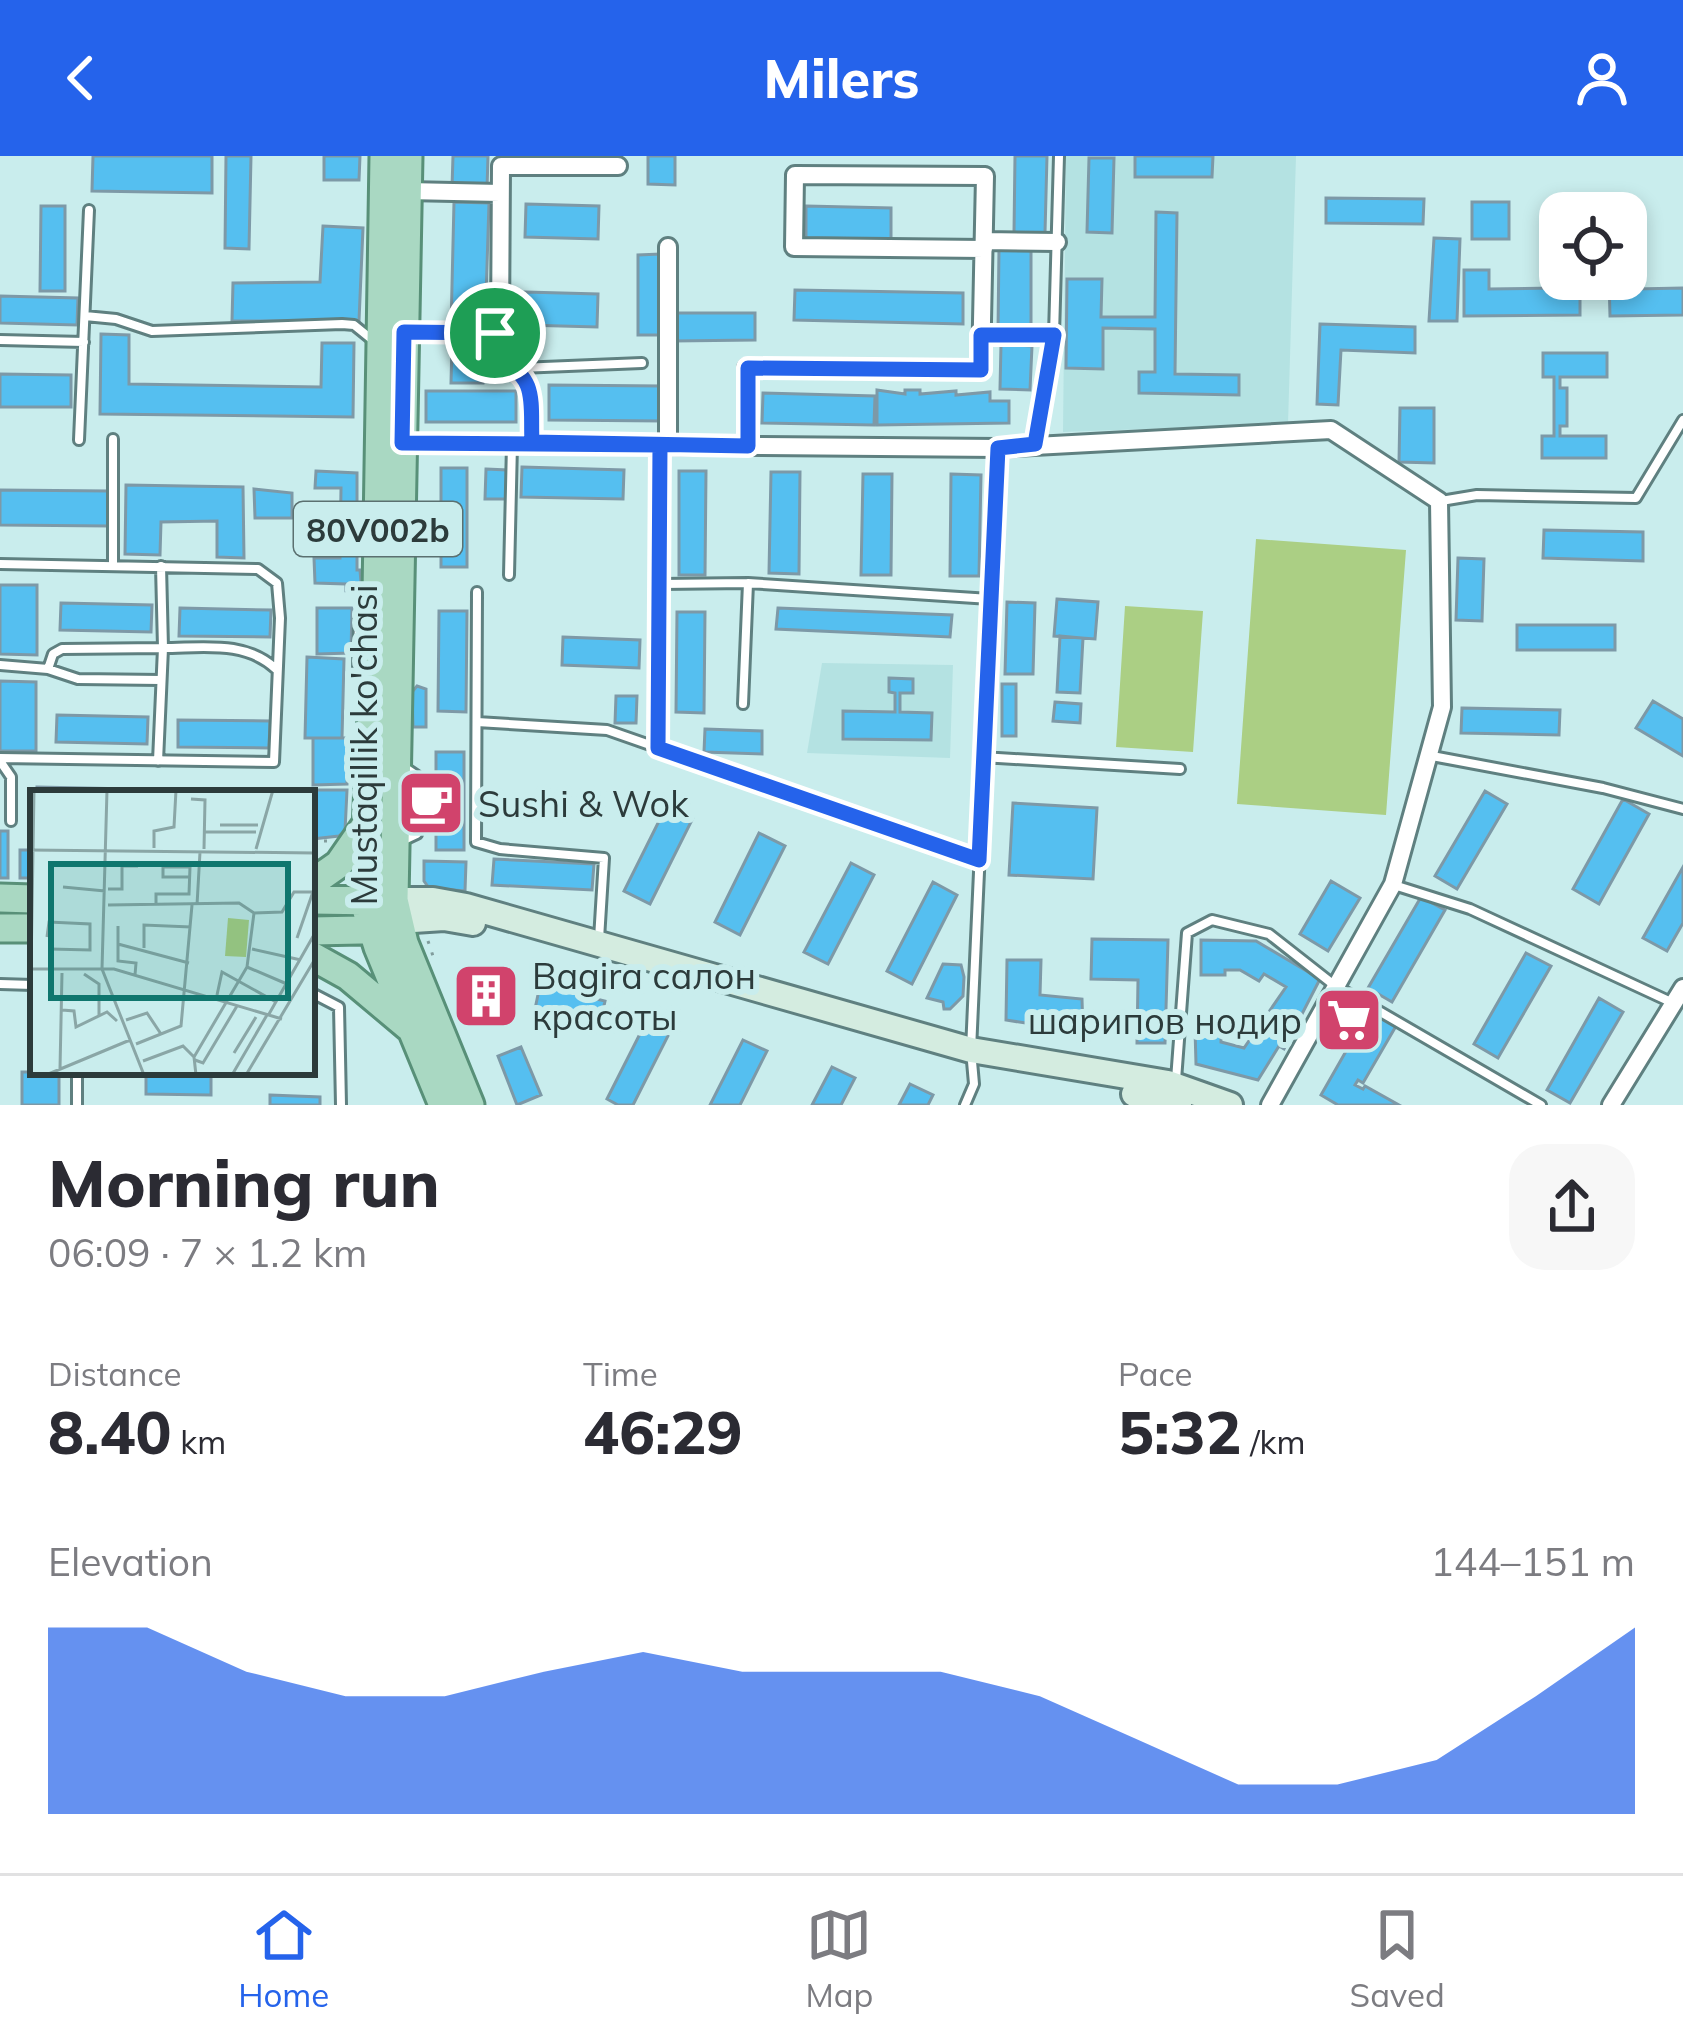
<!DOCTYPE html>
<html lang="en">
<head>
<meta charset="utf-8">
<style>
	body { margin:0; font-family:Mulish,sans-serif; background:#f7f7f7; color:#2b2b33; height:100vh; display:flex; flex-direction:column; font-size:45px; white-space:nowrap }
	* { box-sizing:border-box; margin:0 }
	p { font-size:39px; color:#7c7c81 }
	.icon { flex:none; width:66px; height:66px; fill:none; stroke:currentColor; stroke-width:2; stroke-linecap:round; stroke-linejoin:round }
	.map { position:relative; height:949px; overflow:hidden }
	.drawer { display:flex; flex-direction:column; background:#fff; flex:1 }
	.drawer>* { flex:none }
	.tools { position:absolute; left:1539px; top:36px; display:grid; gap:24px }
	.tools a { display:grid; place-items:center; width:108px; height:108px; border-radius:24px; background:#fff; box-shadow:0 6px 18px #0003; font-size:60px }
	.pin { position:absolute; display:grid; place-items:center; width:102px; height:102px; color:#fff; margin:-51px; border:6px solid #fff; border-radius:50%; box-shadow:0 3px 12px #0007 }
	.round { display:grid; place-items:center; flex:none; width:126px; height:126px; border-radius:36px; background:#f7f7f7 }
	.overview { display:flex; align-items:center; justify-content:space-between; height:204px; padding:0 48px }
	h1 { font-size:66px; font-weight:800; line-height:90px }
	.stats { display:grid; grid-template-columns:repeat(3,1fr); gap:18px; height:204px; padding:12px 48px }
	.stats div { display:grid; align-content:center }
	.stats b { font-size:60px; font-weight:800 }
	.stats small { font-size:33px; font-weight:400 }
	.stats p { font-size:33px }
	.chart { height:336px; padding:24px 48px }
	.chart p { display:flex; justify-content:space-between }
	.chart svg { width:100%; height:216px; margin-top:12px; fill:#2563eb; opacity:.7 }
	header { display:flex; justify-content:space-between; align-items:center; height:156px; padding:0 48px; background:#2563eb; color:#fff; font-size:54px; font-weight:800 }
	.menu { display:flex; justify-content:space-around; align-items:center; height:168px; border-top:3px solid #e1e1e2; background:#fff; font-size:33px; color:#7c7c81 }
	.menu a { display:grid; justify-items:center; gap:6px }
	.menu .active { color:#2563eb }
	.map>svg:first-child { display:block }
	.built { fill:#b4e2e2 }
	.green { fill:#abcf84 }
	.building { fill:#55bff0; stroke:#7d99a7; stroke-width:3 }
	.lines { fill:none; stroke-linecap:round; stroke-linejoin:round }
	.lane-casing { stroke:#5f8080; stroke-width:14 }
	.street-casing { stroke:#5f8080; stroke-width:22 }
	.secondary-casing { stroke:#5f8080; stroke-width:30 }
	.primary-casing { stroke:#589078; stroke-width:33 }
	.path { stroke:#819c9c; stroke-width:3; stroke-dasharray:3 9; stroke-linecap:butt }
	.lane { stroke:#fff; stroke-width:8 }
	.street { stroke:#fff; stroke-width:16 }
	.secondary { stroke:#d4ece0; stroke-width:24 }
	.primary { stroke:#a9d8c2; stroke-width:27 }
	.route-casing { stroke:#fff; stroke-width:24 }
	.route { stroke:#2563eb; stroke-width:15 }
	.labels { text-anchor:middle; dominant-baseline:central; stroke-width:12; stroke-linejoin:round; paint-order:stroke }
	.shield { fill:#c9eded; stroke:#5b7070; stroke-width:3 }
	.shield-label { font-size:33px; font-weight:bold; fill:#2c3b3b }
	.street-label { font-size:36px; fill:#2c3b3b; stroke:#c9eded }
	.poi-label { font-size:36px; fill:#2c3b3b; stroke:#c9eded; text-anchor:start }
	.inset-road { fill:none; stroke:#8aa6a6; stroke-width:3 }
	.view { fill:#0f766e; fill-opacity:0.15; stroke:#0f766e; stroke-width:6 }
	.inset-edge { fill:none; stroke:#2c3b3b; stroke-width:6 }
</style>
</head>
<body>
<header><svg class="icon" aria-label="back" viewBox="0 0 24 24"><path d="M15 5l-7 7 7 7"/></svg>Milers<svg class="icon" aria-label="person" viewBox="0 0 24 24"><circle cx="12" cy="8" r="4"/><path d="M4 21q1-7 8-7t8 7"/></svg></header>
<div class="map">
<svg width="1683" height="949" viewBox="0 0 1683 949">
	<rect width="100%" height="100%" fill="#c9eded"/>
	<path class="built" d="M1066,0H1296L1288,268L1063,276Z
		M822,507L953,509L950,602L807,597Z"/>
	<path class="green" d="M1256,383L1406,394L1386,659L1237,648Z
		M1125,450L1203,455L1193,596L1116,591Z"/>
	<path class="building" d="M93,0H212V37L92,35Z
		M226,0H251L249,93L225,92Z
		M324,0H360L359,24H324Z
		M453,0H488L487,33L452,32Z
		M648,0H675V29L648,28Z
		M1015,0H1047L1045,77H1014Z
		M1135,0H1213L1212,21H1135Z
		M1089,2H1114L1112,77L1087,76Z
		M1326,42L1424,43L1423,68L1326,67Z
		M454,46L489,47L485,173L451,172Z
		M1472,46H1509V83H1472Z
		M526,48L599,50L598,83L525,81Z
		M41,50H65V135H40Z
		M806,50L891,52V83L806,82Z
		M1156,56L1177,57L1175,218L1239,219V239L1139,237V216H1155V173L1103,172V213L1066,212L1067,123H1102L1101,161H1155Z
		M323,70L363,72L359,165H232L233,127L320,126Z
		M1434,82L1460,83L1457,165H1429Z
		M999,92L1031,93V175H998Z
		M660,98V179H638V99Z
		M1635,113V133L1683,132V159L1610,160L1609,123H1626V114Z
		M1464,114H1489V133L1555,132L1554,116H1560V123H1580V159L1464,160Z
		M795,134L963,137V168L794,164Z
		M525,136L598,138L597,171L524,169Z
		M0,140L78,142L77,169L0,167Z
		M673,157H755V184L674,185Z
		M1320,168L1415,171V197L1341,194L1338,249L1317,248Z
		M101,178L129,179V228L321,231L322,187H354L353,261L100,258Z
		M452,188H484L483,227H451Z
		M1001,188L1032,190L1030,234L1000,233Z
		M1543,197H1607V221H1560V232H1567V270H1560V280H1606V302H1542V280H1554V221H1543Z
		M0,218L71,219V251H0Z
		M549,229L662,230V265L549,264Z
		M877,234L905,238V234H920V238L956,235V239L990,236V245H1009V267L877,269Z
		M426,235H516V266H426Z
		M763,237L875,240L874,269L762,267Z
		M1400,252H1434V307L1399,306Z
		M522,311L624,314L623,343L521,341Z
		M441,312H467V411H441Z
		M486,313L507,314L506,343H485Z
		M316,315L357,317V414H360L361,427L355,436L346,435V428L315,427L314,402H340L341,332H315Z
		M679,315H706L705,419H679Z
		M771,316H800L799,418L769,417Z
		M863,318H892L891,419H861Z
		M951,318L981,319L979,420H950Z
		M126,329L243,331L244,402L217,401V365L161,366L160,399L125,398Z
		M254,333L292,337V362H255Z
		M0,334L109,335V370L0,369Z
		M1544,374L1643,376V405L1543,402Z
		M1458,402L1484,403L1482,465L1456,464Z
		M0,429H37V499L0,498Z
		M1057,443L1098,446L1095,483L1054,480Z
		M1007,446L1035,447L1033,518H1005Z
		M61,447L152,449L151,476L60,474Z
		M180,452L271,454L270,481L179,480Z
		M317,452H352L351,497L317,498Z
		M778,452L952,459L950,481L776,473Z
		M439,455H467L466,556L438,555Z
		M677,456H705L704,557L676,556Z
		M1517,469H1615V494H1517Z
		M1060,480L1083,482L1080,537L1057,536Z
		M563,481L640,484L639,512L562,509Z
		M307,501L344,503L342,582H305Z
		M889,522L913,523V537H900V556L932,557L931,584L843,583V555L895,556V537L889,536Z
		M0,525L36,526V595H0Z
		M1002,528H1016V580H1002Z
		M417,530L426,533V571H413L412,536Z
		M616,540H637L636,567H615Z
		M1653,545L1683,563V600L1636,572Z
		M1055,546L1081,548L1080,567L1053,565Z
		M1462,552L1560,554L1559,579L1461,577Z
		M57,559L148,561L147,588L56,586Z
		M178,564L270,565L269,592L178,591Z
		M705,573L762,575V598L704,596Z
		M313,582H348L347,628L313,629Z
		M436,596H464V694H436Z
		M37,631L129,633L128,637H37Z
		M313,634H347L345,675L339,680L312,683Z
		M1485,635L1507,648L1457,733L1435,720Z
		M1623,643L1649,658L1599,748L1573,733Z
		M1013,647L1097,652L1093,723L1009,719Z
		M667,649L693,662L650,748L624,735Z
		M0,675H8V722H0Z
		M759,677L785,690L740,779L715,766Z
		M20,694H33V722H20Z
		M494,703L594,708L592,734L492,729Z
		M424,705L466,706L465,735L429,732L424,725Z
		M851,707L874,719L828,808L804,796Z
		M1683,711V767L1667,795L1643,782Z
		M1331,725L1360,742L1328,795L1300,778Z
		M933,726L957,739L912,828L887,815Z
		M1421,741L1445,754L1392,846L1368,832Z
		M1092,783L1168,784L1165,887H1137L1138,824L1091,823Z
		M1201,784L1256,785L1320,823L1284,893L1279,890L1258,924L1196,908L1195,873H1221V886L1244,892L1286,831L1264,818L1259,825L1240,814H1225V819H1201Z
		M1526,797L1551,810L1498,902L1474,888Z
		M1007,804H1041L1040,839L1082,843L1083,876L1006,864Z
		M943,808L961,809L964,821L963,840L950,853H944L943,846L927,842Z
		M488,812L508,859L485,868L465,821Z
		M540,829L605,845L600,868L535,853Z
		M1599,842L1623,856L1570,947L1547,934Z
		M1369,855L1396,870L1363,927L1358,924L1355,929L1363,933L1365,930L1399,949H1338L1321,939Z
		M650,858L673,870L633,949H618L607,943Z
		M743,884L767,895L740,949H710Z
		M521,891L541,939L517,949L498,900Z
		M832,911L855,922L841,949H812Z
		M22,916H59V949H22Z
		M146,916H211V939L146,938Z
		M910,928L933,939L928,949H899Z
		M270,939L320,941V949H270Z"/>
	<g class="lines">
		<defs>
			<path id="lane" d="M85,160L116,163L152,175L342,168L354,169L375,186
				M496,178L499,206C539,219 530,250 532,287
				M0,184L84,186
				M519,212L642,207
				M113,283V410
				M79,284L89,54
				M1035,288L1054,179L1059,0
				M660,292L661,428
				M1441,345L1477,339L1636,342L1683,264
				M0,408L258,413L277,427L280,462L274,606L0,602
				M509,419L512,288
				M477,436L476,686L500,693L604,702L599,783
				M0,509L48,513L78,523L161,524
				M48,513L53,498L62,493L163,492L161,410
				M367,521L358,514L359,460L368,448
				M743,548L748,427
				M477,566L607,574L979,704
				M658,592L661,428L748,427L990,443
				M1432,600L1603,632L1683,653
				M982,601L1180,613
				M0,605L11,621V665
				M158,605L163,492C203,492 245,484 276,513
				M400,686L417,678L416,619L404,611
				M1394,729L1470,753L1673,847
				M0,828L33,829
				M312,837L339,851L341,949
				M77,916V949
				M1176,924L1187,777L1212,764L1269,778L1334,829L1541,949
				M965,949L974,928L971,894L998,294"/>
			<path id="street" d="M407,35L500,37
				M984,85L1057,86
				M668,91V289
				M404,176L495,177L500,174L501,10H618
				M981,179H1054
				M402,287L998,292L1331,274L1439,345L1442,551L1393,728L1270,949
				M747,290V212L981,214L985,20L795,19L794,91L984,93
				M1611,949L1683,832"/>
			<path id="secondary" d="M394,744H433L466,750L971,894L1168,927L1230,949
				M398,765L444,762L473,767
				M1134,938L1179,949"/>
			<path id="primary" d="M384,0L377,437L364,746L378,791L443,949
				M408,0L394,744L404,787L470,949
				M312,727L339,708L366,669
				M0,742L33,743
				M312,744L378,745
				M0,772H33
				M312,775L361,774L389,767
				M312,800L348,820L410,872"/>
		</defs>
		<use href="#lane" class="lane-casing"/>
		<use href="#street" class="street-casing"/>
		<use href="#secondary" class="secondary-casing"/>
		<use href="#primary" class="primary-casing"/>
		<path class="path" d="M312,685H331
			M428,785L435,806"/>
		<use href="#lane" class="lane"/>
		<use href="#street" class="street"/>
		<use href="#secondary" class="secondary"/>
		<use href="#primary" class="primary"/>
	</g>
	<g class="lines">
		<defs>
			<path id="route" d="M495,177L404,176L402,287L660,289L658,592L979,704L998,292L1035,288L1054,179H981V214L748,212V290L532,286C530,250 539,219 499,206L495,177"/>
		</defs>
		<use href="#route" class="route-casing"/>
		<use href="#route" class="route"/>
	</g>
	<defs>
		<symbol id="cafe-square" viewBox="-11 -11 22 22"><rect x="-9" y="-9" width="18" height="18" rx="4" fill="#d1436c" stroke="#c9eded"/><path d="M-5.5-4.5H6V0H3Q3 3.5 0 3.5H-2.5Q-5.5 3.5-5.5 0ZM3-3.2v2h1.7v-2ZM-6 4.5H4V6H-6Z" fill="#fff"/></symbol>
		<symbol id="building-square" viewBox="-11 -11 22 22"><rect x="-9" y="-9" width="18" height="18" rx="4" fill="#d1436c" stroke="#c9eded"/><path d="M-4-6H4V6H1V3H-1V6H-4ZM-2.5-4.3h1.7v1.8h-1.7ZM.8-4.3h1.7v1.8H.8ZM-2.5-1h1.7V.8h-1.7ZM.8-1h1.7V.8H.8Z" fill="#fff"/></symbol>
		<symbol id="supermarket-square" viewBox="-11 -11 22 22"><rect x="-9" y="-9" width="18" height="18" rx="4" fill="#d1436c" stroke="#c9eded"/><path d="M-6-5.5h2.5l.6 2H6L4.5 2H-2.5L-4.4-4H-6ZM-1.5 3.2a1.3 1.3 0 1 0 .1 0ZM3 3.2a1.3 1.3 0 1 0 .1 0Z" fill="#fff"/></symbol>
	</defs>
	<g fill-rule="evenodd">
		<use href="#cafe-square" x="393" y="609" width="76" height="76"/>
		<use href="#building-square" x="448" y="802" width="76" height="76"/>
		<use href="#supermarket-square" x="1311" y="826" width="76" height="76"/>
	</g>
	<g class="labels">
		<rect class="shield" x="294" y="346" width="168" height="54" rx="9"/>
		<g class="shield-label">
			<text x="378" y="373">80V002b</text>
		</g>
		<g class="street-label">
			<text transform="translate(363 589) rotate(-90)">Mustaqillik ko'chasi</text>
		</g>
		<g class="poi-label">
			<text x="478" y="647">Sushi &amp; Wok</text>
			<text x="532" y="819">Bagira салон<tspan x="532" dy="41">красоты</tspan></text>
			<text x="1302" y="864" text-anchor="end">шарипов нодир</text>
		</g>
	</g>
	<g transform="translate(30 634)">
		<rect width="285" height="285" fill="#c9eded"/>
		<path d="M198,128L219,130L216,167L195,166Z" fill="#abcf84"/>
		<path class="inset-road" d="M77,0L72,179L114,285M161,9L175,10L174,59M190,35H228M175,42H226M124,58V41L144,37L146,0M226,59L243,0M0,60L285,63M133,77V87H160M33,97L75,101M78,99H92V76H108M78,115L209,113L224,123L217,177L164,267L166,285M126,115V104H159L160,77H133M167,115L170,62M224,123L252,122L264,102H282M88,136V171L106,173L105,185M17,147L19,132L60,134V160L20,159M267,148L285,96M88,154L159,173M114,158V135L161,137M222,159L271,170M217,177L257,194M0,179H84L252,229M1,181L4,0M54,184L69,194V225M187,205L192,182L246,212M32,220L44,221L46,237L77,222L87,231M239,224L285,143M96,230L117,223L131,244M106,254L151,236L162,115M204,263L226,227M165,270L173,273L207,216M113,271L153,256L164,267M30,279L32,183M16,285L100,250M202,285L237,225M216,285L285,169"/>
		<path class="view" d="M21,74H258V208H21Z"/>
		<rect width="285" height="285" class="inset-edge"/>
	</g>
</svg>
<div class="tools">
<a><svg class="icon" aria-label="locate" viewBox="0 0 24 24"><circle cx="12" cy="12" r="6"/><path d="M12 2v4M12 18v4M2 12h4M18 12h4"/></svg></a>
</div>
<div class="pin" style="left:495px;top:177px;background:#1e9e55"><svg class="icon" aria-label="arrive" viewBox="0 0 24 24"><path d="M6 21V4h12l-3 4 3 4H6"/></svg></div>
</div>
<section class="drawer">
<div class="overview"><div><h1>Morning run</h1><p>06:09 · 7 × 1.2 km</p></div><a class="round"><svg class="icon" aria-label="share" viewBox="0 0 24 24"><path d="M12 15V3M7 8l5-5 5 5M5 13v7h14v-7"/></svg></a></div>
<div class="stats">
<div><p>Distance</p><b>8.40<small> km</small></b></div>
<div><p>Time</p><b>46:29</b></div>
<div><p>Pace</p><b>5:32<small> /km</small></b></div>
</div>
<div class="chart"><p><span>Elevation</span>144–151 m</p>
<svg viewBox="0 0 160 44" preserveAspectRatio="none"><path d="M0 44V6L10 6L20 15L30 20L40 20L50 15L60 11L70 15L80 15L90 15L100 20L110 29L120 38L130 38L140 33L150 20L160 6V44z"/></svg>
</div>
</section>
<nav class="menu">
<a class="active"><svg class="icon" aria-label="home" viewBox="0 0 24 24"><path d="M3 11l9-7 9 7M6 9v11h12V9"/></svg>Home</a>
<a><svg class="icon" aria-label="map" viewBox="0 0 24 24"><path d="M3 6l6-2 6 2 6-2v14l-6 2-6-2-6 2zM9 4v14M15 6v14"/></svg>Map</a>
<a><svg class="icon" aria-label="saved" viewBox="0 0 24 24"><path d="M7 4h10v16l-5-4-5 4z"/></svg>Saved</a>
</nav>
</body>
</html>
